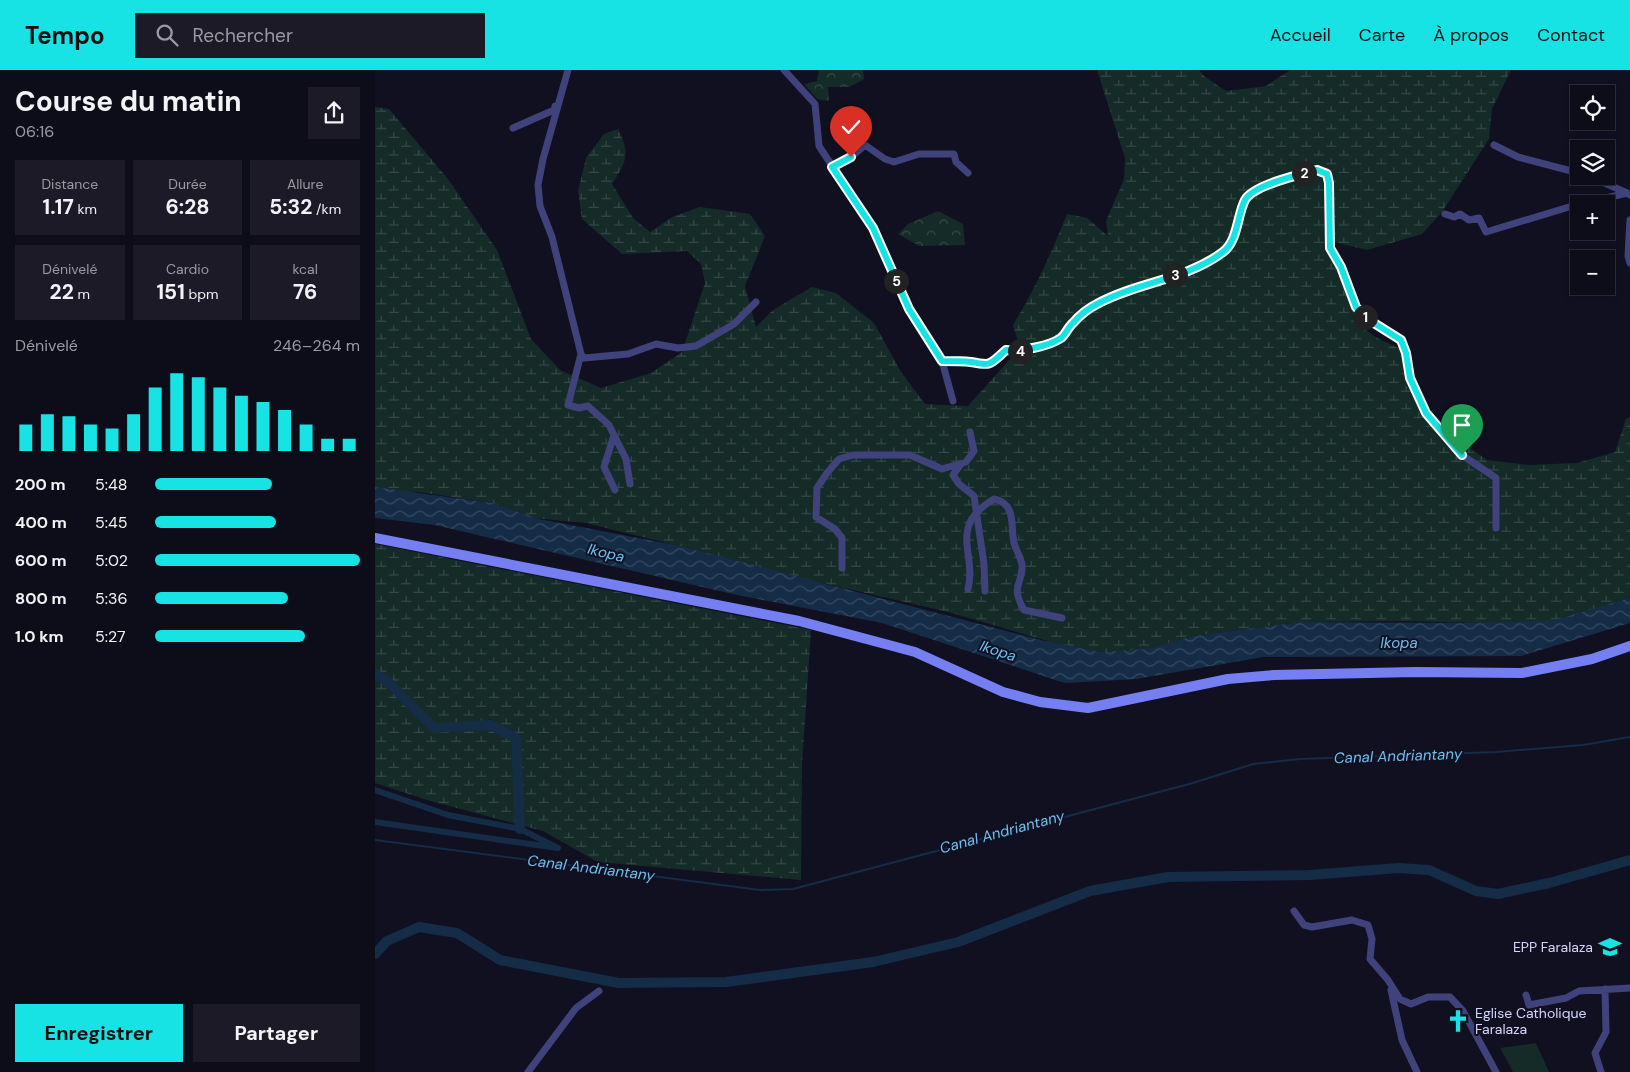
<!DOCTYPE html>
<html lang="fr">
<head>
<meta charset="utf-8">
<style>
	body { margin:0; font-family:"DM Sans",sans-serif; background:#1b1a26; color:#f1f3f6; height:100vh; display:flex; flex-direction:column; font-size:19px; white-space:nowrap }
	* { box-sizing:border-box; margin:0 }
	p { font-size:16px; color:#9a9ba2 }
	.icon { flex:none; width:28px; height:28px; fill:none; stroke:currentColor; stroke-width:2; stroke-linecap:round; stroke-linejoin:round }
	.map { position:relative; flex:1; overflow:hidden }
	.panel { display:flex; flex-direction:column; background:#0d0c19; width:375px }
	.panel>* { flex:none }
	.tools { position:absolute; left:1195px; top:15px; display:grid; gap:10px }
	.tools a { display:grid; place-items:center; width:45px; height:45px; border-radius:0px; background:#0d0c19; box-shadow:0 2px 8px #0003,0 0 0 1px #2d2c38; font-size:25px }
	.pin { position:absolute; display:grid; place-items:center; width:42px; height:42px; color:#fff; margin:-51px -21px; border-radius:50% 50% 50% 0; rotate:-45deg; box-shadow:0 0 5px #0007 }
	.pin .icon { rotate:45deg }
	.km { position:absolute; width:25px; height:25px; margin:-12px; border-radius:50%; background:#222; color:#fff; font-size:14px; line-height:25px; text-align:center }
	.round { display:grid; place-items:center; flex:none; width:52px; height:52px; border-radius:0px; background:#1b1a26 }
	.head { display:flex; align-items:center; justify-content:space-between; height:85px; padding:0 15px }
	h1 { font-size:28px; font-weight:700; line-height:38px }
	.figures { display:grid; grid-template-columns:repeat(3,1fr); gap:8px; height:85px; padding:5px 15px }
	.figures div { display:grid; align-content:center; border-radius:0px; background:#1b1a26; text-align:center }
	.figures b { font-size:21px; font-weight:700 }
	.figures small { font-size:14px; font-weight:400 }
	.figures p { font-size:14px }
	.chart { height:140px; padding:10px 15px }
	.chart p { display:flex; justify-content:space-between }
	.chart svg { width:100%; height:90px; margin-top:5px; stroke:#18e3e4; stroke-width:6 }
	.action { display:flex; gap:10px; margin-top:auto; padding:10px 15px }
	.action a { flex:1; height:58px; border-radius:0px; background:#18e3e4; color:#111; font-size:20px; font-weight:700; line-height:58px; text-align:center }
	.action a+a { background:#1b1a26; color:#f1f3f6 }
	ul { padding:0 15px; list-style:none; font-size:16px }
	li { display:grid; grid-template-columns:80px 60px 1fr; align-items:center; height:38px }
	li i { height:12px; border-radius:6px; background:#18e3e4 }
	header { display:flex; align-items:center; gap:30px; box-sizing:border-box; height:70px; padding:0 25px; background:#18e3e4; color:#111 }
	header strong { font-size:24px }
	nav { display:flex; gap:28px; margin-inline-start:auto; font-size:18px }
	.search { width:350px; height:45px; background:#1b1a26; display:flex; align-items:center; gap:12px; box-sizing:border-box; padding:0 18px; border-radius:0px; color:#9a9ba2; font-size:19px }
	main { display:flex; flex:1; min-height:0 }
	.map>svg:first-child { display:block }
	.forest { fill:url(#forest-crowns) }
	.wetland { fill:url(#wetland-marsh) }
	.pitch { fill:#142b28 }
	.water { fill:url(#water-waves) }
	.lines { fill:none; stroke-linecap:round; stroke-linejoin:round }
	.stream { stroke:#152c47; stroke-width:2 }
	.canal { stroke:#152c47; stroke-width:6 }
	.river { stroke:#152c47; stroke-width:10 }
	.minor { stroke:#40437b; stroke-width:7 }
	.secondary { stroke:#757ff1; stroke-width:10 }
	.route-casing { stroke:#fff; stroke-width:10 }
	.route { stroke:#18e3e4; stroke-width:6 }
	.labels { text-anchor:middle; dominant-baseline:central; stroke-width:4; stroke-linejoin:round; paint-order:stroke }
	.poi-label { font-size:14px; fill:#d5d5fb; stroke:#111021; text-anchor:end }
	.water-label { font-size:15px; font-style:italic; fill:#6dc0f0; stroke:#111021 }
</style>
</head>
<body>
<header>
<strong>Tempo</strong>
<div class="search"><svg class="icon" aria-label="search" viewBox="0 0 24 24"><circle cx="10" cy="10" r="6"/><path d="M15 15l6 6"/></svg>Rechercher</div>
<nav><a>Accueil</a><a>Carte</a><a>À propos</a><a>Contact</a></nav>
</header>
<main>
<section class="panel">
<div class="head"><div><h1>Course du matin</h1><p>06:16</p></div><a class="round"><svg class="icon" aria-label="share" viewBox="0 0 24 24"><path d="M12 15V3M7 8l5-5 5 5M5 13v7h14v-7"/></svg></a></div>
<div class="figures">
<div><p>Distance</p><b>1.17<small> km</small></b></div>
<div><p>Durée</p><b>6:28</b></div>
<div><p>Allure</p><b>5:32<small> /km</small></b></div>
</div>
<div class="figures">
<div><p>Dénivelé</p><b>22<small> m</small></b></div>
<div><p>Cardio</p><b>151<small> bpm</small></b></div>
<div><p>kcal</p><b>76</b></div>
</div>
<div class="chart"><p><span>Dénivelé</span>246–264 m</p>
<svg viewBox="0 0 160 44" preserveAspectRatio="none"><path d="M5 44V31M15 44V26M25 44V27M35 44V31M45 44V33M55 44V26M65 44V13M75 44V6M85 44V8M95 44V13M105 44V17M115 44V20M125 44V24M135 44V31M145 44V38M155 44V38"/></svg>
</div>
<ul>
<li><b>200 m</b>5:48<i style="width:57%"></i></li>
<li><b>400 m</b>5:45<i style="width:59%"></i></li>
<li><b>600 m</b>5:02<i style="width:100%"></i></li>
<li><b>800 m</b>5:36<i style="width:65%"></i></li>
<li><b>1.0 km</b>5:27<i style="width:73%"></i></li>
</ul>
<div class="action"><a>Enregistrer</a><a>Partager</a></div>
</section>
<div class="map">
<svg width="1255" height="1002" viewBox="0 0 1255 1002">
	<defs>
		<pattern id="forest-crowns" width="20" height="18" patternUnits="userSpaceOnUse" patternTransform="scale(1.25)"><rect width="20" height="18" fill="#142b28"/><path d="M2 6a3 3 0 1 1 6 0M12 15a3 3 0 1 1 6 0" fill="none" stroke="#354948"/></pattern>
		<pattern id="wetland-marsh" width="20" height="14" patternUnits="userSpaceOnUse" patternTransform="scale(1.25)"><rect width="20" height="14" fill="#142b28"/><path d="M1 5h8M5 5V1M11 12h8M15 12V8" fill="none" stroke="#354948"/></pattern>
		<pattern id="water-waves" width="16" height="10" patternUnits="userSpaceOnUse" patternTransform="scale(1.25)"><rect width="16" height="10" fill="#152c47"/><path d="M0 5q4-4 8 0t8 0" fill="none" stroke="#364a62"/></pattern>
	</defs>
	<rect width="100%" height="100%" fill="#111021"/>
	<path class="forest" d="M444,0H488L489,9L474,17H453L454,31L442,29L429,14L442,11Z
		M563,141L588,154L590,175L544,176L523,164L533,154Z"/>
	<path class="wetland" d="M722,0H824L829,6L851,21L891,16L915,0H1136L1117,39L1114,69L1067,142L1047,164L992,180L959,172C961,191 976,246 990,259C999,268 1016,274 1027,280L1047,343L1112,390L1154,395L1202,393L1240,382L1251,349L1255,347V528L1191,549L1135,557L1104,553L1027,551L925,552L818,566L771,579L735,582L707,581L573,542L383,498L324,481L211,453L158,448L117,433L44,422L0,421V37L14,39L73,109L122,180L156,269L185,300L226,318L276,303L307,282L330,213L326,194L312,181L247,184L207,149L203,121L211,88L229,64L243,59C256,84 251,92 237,114L258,148L275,162L297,147L325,137L375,144L390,166L370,216L381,257L398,240L437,217L461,223L499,253L526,302L550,334L593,336L645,278L638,255C660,219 677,182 692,144L712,148L733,166L731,151L749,109L750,88Z
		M0,474L436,560L427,695L426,810L223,792L168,761L52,730L0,713Z"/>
	<path class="pitch" d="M1161,973L1174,1002H1138L1125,978Z"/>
	<path class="water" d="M0,417L117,433L164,449L305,476L666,570L726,582L771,579L818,566L925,552L1104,553L1180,550L1255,528V553L1146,586L888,587L761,609L690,613L507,553L362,525L60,455L0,448Z"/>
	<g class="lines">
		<path class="stream" d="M0,770L385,820L418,819L818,713L878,694L925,689L1121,682L1208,675L1255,667"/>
		<path class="canal" d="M0,720L73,745L145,759L183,778L0,752"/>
		<path class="river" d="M0,604L14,613L59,658L115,655L141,668L145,759
			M0,884L12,871L44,857L82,863L125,890L244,913L351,912L498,892L583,872L715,821L793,807L935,805L1023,798L1054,800L1101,821L1123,824L1174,813L1255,790"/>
		<path class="minor" d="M193,0L168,89L163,115L165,136L177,167L206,284L209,288L253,284L281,274L303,278L321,276L359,254L381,232
			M409,0L440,34L444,76L498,158L534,239L567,291L578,331
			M138,58L179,40L180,36
			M1119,75L1143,87L1204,103
			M457,97L476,87L490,75L510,89L519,92L544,84H579L581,92L593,103
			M1214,106L1252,123
			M1206,134L1252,123L1255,125
			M1070,144L1079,147L1085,144L1094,150L1104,148L1111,162L1204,134
			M1255,150L1253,186L1255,193
			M206,284L193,335L204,338L213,336L234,355L251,389L255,414
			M567,291C576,291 587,291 596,292C617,296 614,295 631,280L648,281L686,268L697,253L720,234L769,214L817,200L832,192L850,181L858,166L870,129L882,119L943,100L952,105L954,113L955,178L966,197L981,237L991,248L1026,270L1031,283L1035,308L1051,343L1087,385L1121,408V458
			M239,365L229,397L240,420
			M586,394L578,405L584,414L599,426L609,494L610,521
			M467,498V468L460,459L441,447L442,418L452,403L464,389L478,385H535L567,399L591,392L599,381L595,362
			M593,519C602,482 572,457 619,429C642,434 635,455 639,473C641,480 646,488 647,495C649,513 634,514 649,540L687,548
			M919,841L929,855L937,857L977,850L993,855L997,869L995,889L1013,910L1025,929L1036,934L1053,927H1075L1088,941L1121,1002
			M1016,920L1027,970L1042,1002
			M1151,925L1154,935L1191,928L1204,921L1255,918
			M153,1002L201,938L224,921
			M1226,1002L1220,983L1231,962L1230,919"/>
		<path class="secondary" d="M0,468L424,551L540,582L628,622L665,632L713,638L853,609L899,605L1040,602L1147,603L1217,589L1255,576"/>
	</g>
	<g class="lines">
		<defs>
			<path id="route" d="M476,87L457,97L498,158L534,239L567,291C576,291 587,291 596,292C617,296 614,295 631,280C646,281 673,277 686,268C691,264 693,257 698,253C704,246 714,238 722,234C762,212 811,210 848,182C863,171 862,145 870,130C878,115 926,104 942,100L952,104L954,113L955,178L966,197L981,237L991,248L1026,270L1031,283L1035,308L1051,343L1087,385"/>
		</defs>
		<use href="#route" class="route-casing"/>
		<use href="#route" class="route"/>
	</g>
	<defs>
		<symbol id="school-bare" viewBox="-9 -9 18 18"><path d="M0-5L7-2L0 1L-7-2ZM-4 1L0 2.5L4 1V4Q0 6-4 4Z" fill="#18e3e4" stroke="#111021" stroke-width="2.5" paint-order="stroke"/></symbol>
		<symbol id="church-bare" viewBox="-9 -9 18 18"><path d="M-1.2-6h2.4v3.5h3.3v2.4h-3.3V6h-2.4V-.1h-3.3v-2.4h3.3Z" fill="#18e3e4" stroke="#111021" stroke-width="2.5" paint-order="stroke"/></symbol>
	</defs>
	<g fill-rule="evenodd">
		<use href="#school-bare" x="1219" y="861" width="32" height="32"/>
		<use href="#church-bare" x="1067" y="935" width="32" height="32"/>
	</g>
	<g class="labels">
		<g class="poi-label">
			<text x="1218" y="877">EPP Faralaza</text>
			<text x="1100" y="943" text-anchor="start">Eglise Catholique<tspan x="1100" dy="16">Faralaza</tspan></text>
		</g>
		<g class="water-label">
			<text transform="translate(231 483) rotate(14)">Ikopa</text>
			<text x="1024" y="573">Ikopa</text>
			<text transform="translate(623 581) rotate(18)">Ikopa</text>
			<text transform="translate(1023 686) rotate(-2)">Canal Andriantany</text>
			<text transform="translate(627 762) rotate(-15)">Canal Andriantany</text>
			<text transform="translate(216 798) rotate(7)">Canal Andriantany</text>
		</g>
	</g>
</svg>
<div class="tools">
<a><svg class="icon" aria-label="locate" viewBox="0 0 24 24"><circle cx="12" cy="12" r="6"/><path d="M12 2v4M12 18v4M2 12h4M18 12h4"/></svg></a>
<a><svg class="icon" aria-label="layers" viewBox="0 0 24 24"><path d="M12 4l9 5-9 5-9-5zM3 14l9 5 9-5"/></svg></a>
<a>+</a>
<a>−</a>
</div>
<div class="pin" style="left:1087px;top:385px;background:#1e9e55"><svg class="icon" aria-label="arrive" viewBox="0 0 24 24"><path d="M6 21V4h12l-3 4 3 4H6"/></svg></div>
<div class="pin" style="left:476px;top:87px;background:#d93025"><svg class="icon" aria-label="check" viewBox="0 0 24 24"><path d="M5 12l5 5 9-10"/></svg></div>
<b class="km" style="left:990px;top:247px">1</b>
<b class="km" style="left:929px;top:103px">2</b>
<b class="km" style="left:800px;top:205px">3</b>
<b class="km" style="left:645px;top:281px">4</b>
<b class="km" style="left:521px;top:211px">5</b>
</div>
</main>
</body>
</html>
